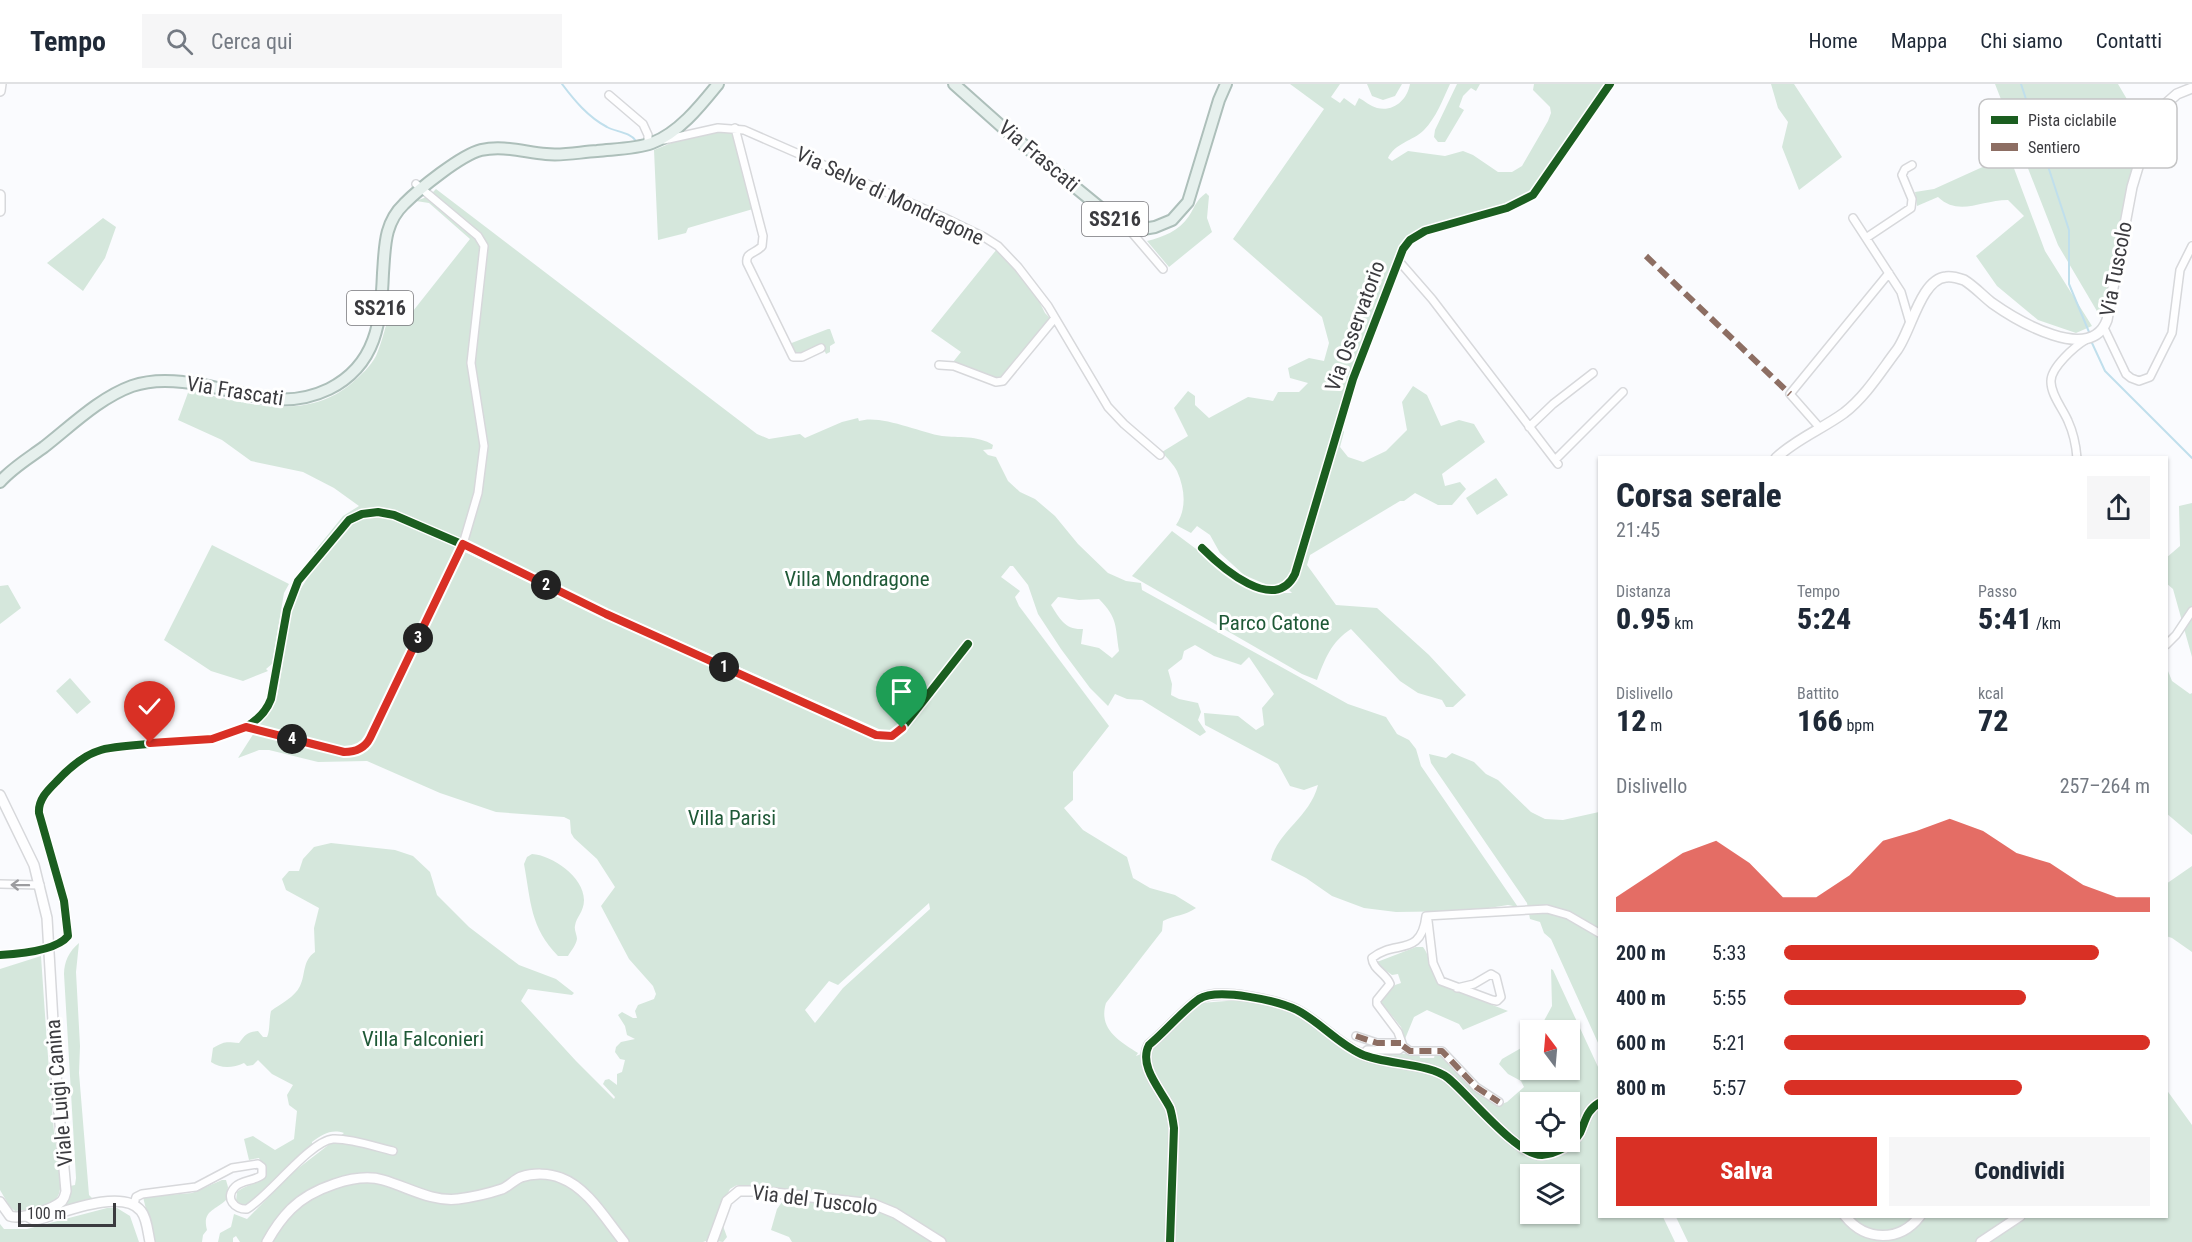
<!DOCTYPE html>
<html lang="it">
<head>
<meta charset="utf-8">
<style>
	body { margin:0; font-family:"Roboto Condensed",sans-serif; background:#f6f6f7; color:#1f2937; height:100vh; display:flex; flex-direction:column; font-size:22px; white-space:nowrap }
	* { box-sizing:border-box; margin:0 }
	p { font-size:20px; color:#747a83 }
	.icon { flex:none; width:33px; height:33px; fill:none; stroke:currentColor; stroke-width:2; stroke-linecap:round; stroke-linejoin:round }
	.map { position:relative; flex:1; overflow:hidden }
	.drawer { position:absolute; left:1598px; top:372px; width:570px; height:762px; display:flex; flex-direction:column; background:#fff; border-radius:0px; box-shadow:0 2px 4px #0004 }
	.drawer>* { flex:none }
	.needle { width:39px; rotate:344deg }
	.controls { position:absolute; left:1520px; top:936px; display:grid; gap:12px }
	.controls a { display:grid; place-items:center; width:60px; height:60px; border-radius:0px; background:#fff; box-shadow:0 2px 4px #0004; font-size:30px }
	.scale { position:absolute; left:18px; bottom:15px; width:98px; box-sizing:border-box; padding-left:6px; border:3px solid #3b3b3f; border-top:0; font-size:16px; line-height:21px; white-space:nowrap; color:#3b3b3f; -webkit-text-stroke:4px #fff; paint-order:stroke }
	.pin { position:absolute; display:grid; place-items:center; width:51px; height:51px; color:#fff; margin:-62px -26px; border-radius:50% 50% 50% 0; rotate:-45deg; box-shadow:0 0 6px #0007 }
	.pin .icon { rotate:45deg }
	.km { position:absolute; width:30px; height:30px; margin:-15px; border-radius:50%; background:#222; color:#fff; font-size:16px; line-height:30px; text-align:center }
	.round { display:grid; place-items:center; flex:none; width:63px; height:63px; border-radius:0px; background:#f6f6f7 }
	.head { display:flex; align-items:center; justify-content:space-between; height:102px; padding:0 18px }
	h1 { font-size:33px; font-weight:800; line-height:45px }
	.figures { display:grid; grid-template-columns:repeat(3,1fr); gap:9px; height:102px; padding:6px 18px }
	.figures div { display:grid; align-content:center }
	.figures b { font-size:30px; font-weight:800 }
	.figures small { font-size:16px; font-weight:400 }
	.figures p { font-size:16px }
	.chart { height:168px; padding:12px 18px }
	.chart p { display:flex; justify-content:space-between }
	.chart svg { width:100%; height:108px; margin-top:6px; fill:#d93025; opacity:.7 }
	.cta { display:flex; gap:12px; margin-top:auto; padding:12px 18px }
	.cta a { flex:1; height:69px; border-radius:0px; background:#d93025; color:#fff; font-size:24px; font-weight:800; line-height:69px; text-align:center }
	.cta a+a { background:#f6f6f7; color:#1f2937 }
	ul { padding:0 18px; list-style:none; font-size:20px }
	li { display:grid; grid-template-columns:96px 72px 1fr; align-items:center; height:45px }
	li i { height:15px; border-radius:8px; background:#d93025 }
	header { display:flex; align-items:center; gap:36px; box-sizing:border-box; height:84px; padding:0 30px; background:#fff; border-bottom:2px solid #e0e1e3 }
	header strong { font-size:28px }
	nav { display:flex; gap:33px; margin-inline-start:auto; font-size:21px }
	.search { width:420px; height:54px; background:#f6f6f7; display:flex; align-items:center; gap:15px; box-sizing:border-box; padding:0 21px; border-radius:0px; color:#747a83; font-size:22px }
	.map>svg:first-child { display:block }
	.green { fill:#d5e7dc; fill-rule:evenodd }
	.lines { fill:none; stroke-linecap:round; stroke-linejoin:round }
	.stream { stroke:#c0dfec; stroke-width:2 }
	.street-casing { stroke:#d7d8db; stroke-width:10 }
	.secondary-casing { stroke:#d7d8db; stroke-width:12 }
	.primary-casing { stroke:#adbfba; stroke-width:14 }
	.street { stroke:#fefeff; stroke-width:7 }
	.secondary { stroke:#fefeff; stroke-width:9 }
	.primary { stroke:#e6f0ed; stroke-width:10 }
	.quiet { stroke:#8d6e63; stroke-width:6; stroke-dasharray:12 6; stroke-linecap:butt }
	.cycleway-casing { stroke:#fff; stroke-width:11 }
	.cycleway { stroke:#1b5e20; stroke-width:8 }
	.oneway { stroke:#9c9c9f }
	.route-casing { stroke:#fff; stroke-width:12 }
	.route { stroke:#d93025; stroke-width:8 }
	.labels { text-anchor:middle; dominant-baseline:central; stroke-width:6; stroke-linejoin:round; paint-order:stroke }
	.shield { fill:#fff; stroke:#767679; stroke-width:1.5 }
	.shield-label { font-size:20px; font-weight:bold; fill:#3b3b3f }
	.street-label { font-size:21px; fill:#3b3b3f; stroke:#fff }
	.park-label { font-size:21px; fill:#1f5937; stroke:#fff }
	.key { fill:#fff; stroke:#c4c4c5; stroke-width:1.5 }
	.key-label { font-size:16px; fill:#3b3b3f }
</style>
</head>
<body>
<header>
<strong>Tempo</strong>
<div class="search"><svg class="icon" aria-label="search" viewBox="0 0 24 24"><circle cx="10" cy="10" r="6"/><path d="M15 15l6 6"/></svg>Cerca qui</div>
<nav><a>Home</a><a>Mappa</a><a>Chi siamo</a><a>Contatti</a></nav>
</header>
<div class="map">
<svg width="2192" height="1158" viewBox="0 0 2192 1158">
	<rect width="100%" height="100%" fill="#fafbfe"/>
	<path class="green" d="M1290,0H1340L1331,13L1340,19L1344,14L1355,22L1359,14C1365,17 1370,22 1377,24C1394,28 1407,16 1410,0H1450C1443,15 1436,34 1424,46C1413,57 1395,59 1388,74L1392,77L1408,67L1445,72L1463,67L1473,71L1498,88H1512L1522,82L1548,37L1551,29L1550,23L1533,6L1534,0H1605L1538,99L1527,111L1510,120L1422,144L1409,151L1402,159L1359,266L1336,335L1344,348L1340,363L1348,373L1363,378L1386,367L1407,346L1402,318L1413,302L1427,311L1441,342L1459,336L1474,340L1485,358L1442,390L1445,402L1460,398L1466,405L1452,421H1438L1415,409L1404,417H1400L1310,471L1307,481L1336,521L1377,524L1429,571L1466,611L1453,623H1446L1442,616L1418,609L1400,597L1351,545C1331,558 1325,575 1317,596L1302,590L1132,492L1172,447L1235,494L1262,509H1292L1283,500L1272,503L1244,491L1220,469L1210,451L1197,442L1191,449L1176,441C1187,425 1185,405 1177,387C1174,381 1167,374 1162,368L1188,352L1174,324L1188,307L1195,312V321L1209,334L1248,313L1273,317L1278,308H1299L1308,299L1290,294L1288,284L1309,274L1324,277L1329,259L1322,233L1233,155L1324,25Z
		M1367,0H1402L1395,12L1383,16L1372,12Z
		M1457,0H1480L1476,7L1471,4L1463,12L1459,23L1464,26L1445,58H1438L1434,53L1435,46Z
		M1771,0H1794L1842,73L1799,106L1782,63L1788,38L1778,24Z
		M1995,0H2118L2141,39L2101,234L2058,161Z
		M721,46L733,47L753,125L688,144L686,149L658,156L654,66L681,55Z
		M2009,71L2045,167L2092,242L2076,249L2038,236L1997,202L1976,172L2024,132L2008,116C1981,116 1959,133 1938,113L1917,122L1915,108L1934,105Z
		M436,105L757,350L769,355L800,350L805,354L842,338L858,334L859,337C880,330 919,348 942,352C958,354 978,351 993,361L992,365L983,366L988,371L996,373L1008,397L1020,408L1035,415L1055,432L1078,460L1108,489L1126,497L1141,499L1142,506L1348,620L1386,633L1397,650L1409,656L1416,665L1421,682L1518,823L1508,821L1469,827L1396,828L1364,824L1332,812L1306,794L1271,776C1278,747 1310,733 1318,701L1304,706L1290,702L1278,680L1205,641L1204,629L1238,632L1256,646L1264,641L1262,624L1274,610L1249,573L1241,581L1214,572L1195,561L1184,567L1182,575L1168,586L1172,600L1171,611L1179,615L1198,619L1201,628L1198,636L1206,648L1200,652L1142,616L1127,615L1115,610L1108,622L1090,604L1061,565L1038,530L1028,501L1013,482H1010L1001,493L1020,507L1015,513L1019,522L1109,642L1073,688V716L1064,724L1083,746L1127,773L1133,794L1150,804L1175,811L1196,824C1185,832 1175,831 1163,837L1162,847L1106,919C1098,945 1119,957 1138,969L1136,972L1151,966L1201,919L1239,916L1289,925L1355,972L1419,969L1420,974H1434L1435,970L1447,972L1486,1011L1485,1014L1497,1022L1507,1018L1524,1003L1521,997L1508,990L1499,980L1502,975L1530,959V986H1569V946H1539L1552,922L1551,885L1553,886L1599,985V1132L1663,1133L1675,1158H792L789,1153L771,1146L777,1125L785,1114L755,1110L750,1102L737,1101L730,1105L718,1129L717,1133L723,1142L727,1153L723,1158L709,1156L703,1158H626L618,1145L611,1150L619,1158H240L236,1152L233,1154V1158H218L220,1149L231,1143L234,1130L247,1135L250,1132L292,1089L344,1049C331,1045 323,1050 312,1058V1064L248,1121H240L236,1117L237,1108C247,1100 260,1101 266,1089L259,1074L249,1076L244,1055L253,1052L275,1066L294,1055L297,1027L289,1021L287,1011L293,1001L272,990L258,976L253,981L247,982L244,979C233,984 221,985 211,978L213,964C225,957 226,958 239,959C245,951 247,948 258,947L263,953H267C270,947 269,935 271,927C280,920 295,913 300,902C306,890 302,877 315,868L314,844L319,824L286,806L282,795L289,787H299L303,775L314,763L331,759L395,766L413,772L430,788L437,811L469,843L519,881L556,895L574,909L572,911L528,905L521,917L576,977L614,1015L615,1013L603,1000L605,996L609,995L617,1001V990L622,988L625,976L620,975L615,968L616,963L621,958L635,955L627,951L625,942L618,931L622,928L633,934H637L635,927L638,921L654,915L656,910L653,902L629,875L601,822L615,803L597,775L574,754L571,749L570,736L564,733L496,728L440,709L367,677L318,678L269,666H259L238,674L277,613L293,517L310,490L320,476L314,468L343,432L359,422L334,404L303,388L251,377L222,356L178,336L189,306C243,319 305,339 352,299C361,291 370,283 376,272C383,256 387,236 392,219L413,227L470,155L429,119L416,117L429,112ZM1058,513L1079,516L1099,515C1118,534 1115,542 1119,567L1112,574L1099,564L1081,560L1083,545C1065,546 1060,535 1051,521ZM929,819L930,825L843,904L815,939L805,926L829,897L838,901ZM1530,1018H1569V1058H1530ZM1530,1090H1569V1130H1530Z
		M1206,109L1209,112L1207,134L1212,148L1169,183L1147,157C1163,153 1179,147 1189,132C1195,123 1196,116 1206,109Z
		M103,134L116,143L105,174L83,207L47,179Z
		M997,165L1010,176L1034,207L1045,229L1050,234L1001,296L953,278L961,268L931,247Z
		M828,245H830L835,259L830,262V268L826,270L822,261L795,272L789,260Z
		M1496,394L1508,411L1477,431L1466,414Z
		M2192,419V573L2173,505L2166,499V474L2180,462L2179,422Z
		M212,461L289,500L284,509L272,580L266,585L268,587L243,597L211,587L164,556Z
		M8,501L21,524L0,540V502Z
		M2166,582L2172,597L2190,610L2192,609V751L2166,729Z
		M70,594L91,618L77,630L56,607Z
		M1452,669L1474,678L1486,690L1498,696L1531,728L1545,735L1563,736L1599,728V961L1551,855L1544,849L1540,838L1530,835L1527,819L1431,679L1429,670L1446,674Z
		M532,770C552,771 584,793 584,816C584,828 576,833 575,842C574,846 577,851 577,855C576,861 571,867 568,872H558C530,843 531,818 524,780L527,773Z
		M2192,782V868L2172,854L2166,852V800Z
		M79,859L76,888L80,962L79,989L89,1111L93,1115L57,1126L70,1102L75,1101L76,1094L64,890C64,878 69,867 79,859Z
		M1416,863H1423C1429,871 1430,880 1435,889C1441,904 1459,909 1474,912L1477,915L1508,927L1463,946L1459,940L1427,926L1414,933L1405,955L1401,943L1380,917L1395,901L1401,899L1398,890L1392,891L1378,881L1377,878Z
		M41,872C45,931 49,990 54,1048C56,1064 65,1098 58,1112C51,1125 27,1126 15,1127L10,1123L0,1106V885Z
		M2166,1005L2192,1041V1158H1688L1676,1133L2166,1132Z
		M222,1096H226L228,1103L226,1116C214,1127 202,1127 207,1146L203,1151L202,1158H154L143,1113L192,1109Z
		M107,1124H117L130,1132L139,1158H0V1140L4,1145H27Z"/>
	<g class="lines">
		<path class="stream" d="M562,0C574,16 588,33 607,43C616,48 630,48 636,57
			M2021,0L2069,146V200L2089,248
			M2092,259L2105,287L2192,374"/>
		<defs>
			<path id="street" d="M609,11L643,40L648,51V60H651
				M735,44L763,152L762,162C757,169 745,168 747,179L793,273H802L821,264
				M664,56L718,44L744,46L945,134L984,153L998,162L1018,183L1048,222L1108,323L1124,340L1160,371
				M1853,134L1901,208L1910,239
				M1127,143L1163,185
				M1866,154L1911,124L1912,115L1902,91L1905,85L1912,81
				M1398,176L1432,215L1558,380
				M2104,244L2126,290L2131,294L2139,297L2150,293L2172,249L2180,186L2192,162
				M939,281L954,282L996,298L1003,297L1055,234
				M1529,343L1553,320L1593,289
				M1820,344L1790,310L1889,189
				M2077,374C2076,361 2073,348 2068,337C2063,325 2051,311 2051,298C2050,284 2075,262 2087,255
				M1555,376L1623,308
				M1202,464C1221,483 1275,531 1295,490L1353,295L1403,165L1410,156L1425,147L1507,124L1533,111L1610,0
				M2166,561L2176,551L2192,527
				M246,643L344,668L353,667L366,661L463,460L478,409L484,362L471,279L484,162L478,152L416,100
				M0,800L40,801
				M1426,832L1547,825L1568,831L1599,849
				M1428,837L1433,879L1441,897L1492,916L1497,917L1501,913L1496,893L1491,890L1474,900L1457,904
				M0,871C18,870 56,867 68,852L64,817L39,729C38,716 47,707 56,698C68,685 83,671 101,666C148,653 250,671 271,615L287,526L298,497L349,436L362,430L378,428L394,431L459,459L606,530L881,652H892L902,644L968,560
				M1356,952L1377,959H1401
				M1403,962L1410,967H1442L1476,1003L1499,1018
				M1362,971L1367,966H1399L1403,962L1398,948L1377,920V916L1390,900C1386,889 1373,886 1372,874C1395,855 1421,874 1426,832
				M134,1120L136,1113L142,1110L196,1103L232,1084L258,1080L262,1083V1091C255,1097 241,1096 235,1103C224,1114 235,1126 247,1125C269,1112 310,1057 333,1055C350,1054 376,1063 393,1067"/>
			<path id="secondary" d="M0,7L1,0
				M0,111V127
				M1776,374C1796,355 1822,345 1844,329C1866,312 1881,287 1897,266C1911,247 1921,195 1946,193C1952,192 1958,194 1964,196C1974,202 1983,212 1992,219C2016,236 2091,281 2107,236L2132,103L2141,73L2161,24L2177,10L2192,4
				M0,711L34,781L47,834L57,1006L66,1107C65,1112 65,1113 62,1117C54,1125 20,1136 10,1132L0,1118
				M27,1132L34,1136L40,1135C64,1128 123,1104 141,1127C147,1134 148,1149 150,1158
				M1845,1132C1866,1158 1900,1158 1920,1132
				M267,1158C273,1147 282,1134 291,1125C311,1105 356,1088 383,1096C408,1103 431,1118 458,1115C473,1113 487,1110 502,1105C509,1102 514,1096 521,1093C533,1089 549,1089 561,1094C588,1104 606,1136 624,1158
				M712,1158L727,1117L739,1107H758L873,1120L895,1129L941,1158
				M1170,1158L1174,1044C1173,1037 1172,1030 1170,1024C1161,1006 1138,982 1149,961C1166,947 1181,928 1199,915C1218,903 1278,917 1297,926C1320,938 1337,959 1361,970C1386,981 1429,979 1448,994C1469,1011 1517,1072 1542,1071C1556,1070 1573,1061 1580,1049C1586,1036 1586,1027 1599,1019
				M1981,1158L2020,1132"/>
			<path id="primary" d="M954,0L1009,49L1103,126L1126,141L1143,145L1155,143L1172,136L1188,118L1219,16L1226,0
				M0,398C12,384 29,374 44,363C71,342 99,314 132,302C149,296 166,296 183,298C236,303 277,330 329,305C377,281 381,237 383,189C385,163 384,139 404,120C419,105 461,71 481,66C503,61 524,68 546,70C563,72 580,68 597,67C615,65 635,65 652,59C679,49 701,21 718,0"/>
		</defs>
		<use href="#street" class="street-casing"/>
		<use href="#secondary" class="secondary-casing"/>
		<use href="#primary" class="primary-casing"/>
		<use href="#street" class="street"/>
		<use href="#secondary" class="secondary"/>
		<use href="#primary" class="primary"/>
		<path class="quiet" d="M1646,172L1790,310
			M1356,952L1377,959H1401
			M1403,962L1410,967H1442L1476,1003L1499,1018"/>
		<defs>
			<path id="cycleway" d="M1202,464C1221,483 1275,531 1295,490L1353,295L1403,165L1410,156L1425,147L1507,124L1533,111L1610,0
				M0,871C18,870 56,867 68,852L64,817L39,729C38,716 47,707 56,698C68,685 83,671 101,666C148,653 250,671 271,615L287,526L298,497L349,436L362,430L378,428L394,431L459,459L606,530L881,652H892L902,644L968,560
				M1170,1158L1174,1044C1173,1037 1172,1030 1170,1024C1161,1006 1138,982 1149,961C1166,947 1181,928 1199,915C1218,903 1278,917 1297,926C1320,938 1337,959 1361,970C1386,981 1429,979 1448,994C1469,1011 1517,1072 1542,1071C1556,1070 1573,1061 1580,1049C1586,1036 1586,1027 1599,1019"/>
		</defs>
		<use href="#cycleway" class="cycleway-casing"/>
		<use href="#cycleway" class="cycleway"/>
	</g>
	<defs><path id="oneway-shaft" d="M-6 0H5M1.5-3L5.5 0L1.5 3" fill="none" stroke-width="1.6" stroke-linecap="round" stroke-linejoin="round" transform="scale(1.5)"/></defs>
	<use class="oneway" href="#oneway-shaft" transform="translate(20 801) rotate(-179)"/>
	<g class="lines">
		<defs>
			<path id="route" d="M150,659L212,655L246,643L344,668C355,668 365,664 370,654L463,460L606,530L876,651L892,652L902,644"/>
		</defs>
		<use href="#route" class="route-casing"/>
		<use href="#route" class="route"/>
	</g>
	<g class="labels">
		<g class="shield">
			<rect x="1082" y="118" width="66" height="34" rx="4.5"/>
			<rect x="347" y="207" width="66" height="34" rx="4.5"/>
		</g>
		<g class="shield-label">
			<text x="1115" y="135">SS216</text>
			<text x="380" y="224">SS216</text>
		</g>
		<g class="street-label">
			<text transform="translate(1039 72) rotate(40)">Via Frascati</text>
			<text transform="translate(890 112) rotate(25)">Via Selve di Mondragone</text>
			<text transform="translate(2116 185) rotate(-79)">Via Tuscolo</text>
			<text transform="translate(1355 242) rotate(-70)">Via Osservatorio</text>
			<text transform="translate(235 307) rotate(9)">Via Frascati</text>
			<text transform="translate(59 1009) rotate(-95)">Viale Luigi Canina</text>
			<text transform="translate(815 1116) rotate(7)">Via del Tuscolo</text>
		</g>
		<g class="park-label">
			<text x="857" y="495">Villa Mondragone</text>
			<text x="1274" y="539">Parco Catone</text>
			<text x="732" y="734">Villa Parisi</text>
			<text x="423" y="955">Villa Falconieri</text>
		</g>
	</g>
	<rect x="1979" y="15" width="198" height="69" rx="9" class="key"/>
	<rect x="1991" y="32" width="27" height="8" fill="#1b5e20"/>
	<rect x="1991" y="59" width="27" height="8" fill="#8d6e63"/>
	<g class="key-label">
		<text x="2028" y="42">Pista ciclabile</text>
		<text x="2028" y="69">Sentiero</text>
	</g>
</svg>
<div class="controls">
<a><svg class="needle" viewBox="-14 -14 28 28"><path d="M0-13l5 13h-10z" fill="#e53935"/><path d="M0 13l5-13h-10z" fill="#747a83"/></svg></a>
<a><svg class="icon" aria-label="locate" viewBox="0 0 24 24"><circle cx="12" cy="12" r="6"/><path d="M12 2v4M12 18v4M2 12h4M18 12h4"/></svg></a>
<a><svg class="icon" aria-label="layers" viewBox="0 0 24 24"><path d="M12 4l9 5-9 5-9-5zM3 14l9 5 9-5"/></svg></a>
</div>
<div class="scale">100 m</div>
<div class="pin" style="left:902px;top:644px;background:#1e9e55"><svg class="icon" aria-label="arrive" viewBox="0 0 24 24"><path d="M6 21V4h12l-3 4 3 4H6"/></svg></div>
<div class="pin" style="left:150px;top:659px;background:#d93025"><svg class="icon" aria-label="check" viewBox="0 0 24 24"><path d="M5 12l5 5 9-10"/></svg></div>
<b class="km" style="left:724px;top:583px">1</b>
<b class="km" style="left:546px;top:501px">2</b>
<b class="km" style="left:418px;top:554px">3</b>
<b class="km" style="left:292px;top:655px">4</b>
<section class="drawer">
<div class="head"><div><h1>Corsa serale</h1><p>21:45</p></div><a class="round"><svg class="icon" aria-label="share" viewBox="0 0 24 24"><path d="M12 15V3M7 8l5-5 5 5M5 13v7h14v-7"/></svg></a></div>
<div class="figures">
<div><p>Distanza</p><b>0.95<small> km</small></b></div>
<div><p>Tempo</p><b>5:24</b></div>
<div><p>Passo</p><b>5:41<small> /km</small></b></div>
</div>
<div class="figures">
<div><p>Dislivello</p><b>12<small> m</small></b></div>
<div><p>Battito</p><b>166<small> bpm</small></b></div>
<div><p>kcal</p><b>72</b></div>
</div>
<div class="chart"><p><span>Dislivello</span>257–264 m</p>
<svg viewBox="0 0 160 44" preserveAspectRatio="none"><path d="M0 44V38L10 29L20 20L30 15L40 24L50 38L60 38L70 29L80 15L90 11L100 6L110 11L120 20L130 24L140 33L150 38L160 38V44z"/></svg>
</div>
<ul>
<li><b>200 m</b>5:33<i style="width:86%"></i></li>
<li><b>400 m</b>5:55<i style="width:66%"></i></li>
<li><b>600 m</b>5:21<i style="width:100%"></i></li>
<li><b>800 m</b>5:57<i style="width:65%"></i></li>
</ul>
<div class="cta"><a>Salva</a><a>Condividi</a></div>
</section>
</div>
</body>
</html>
